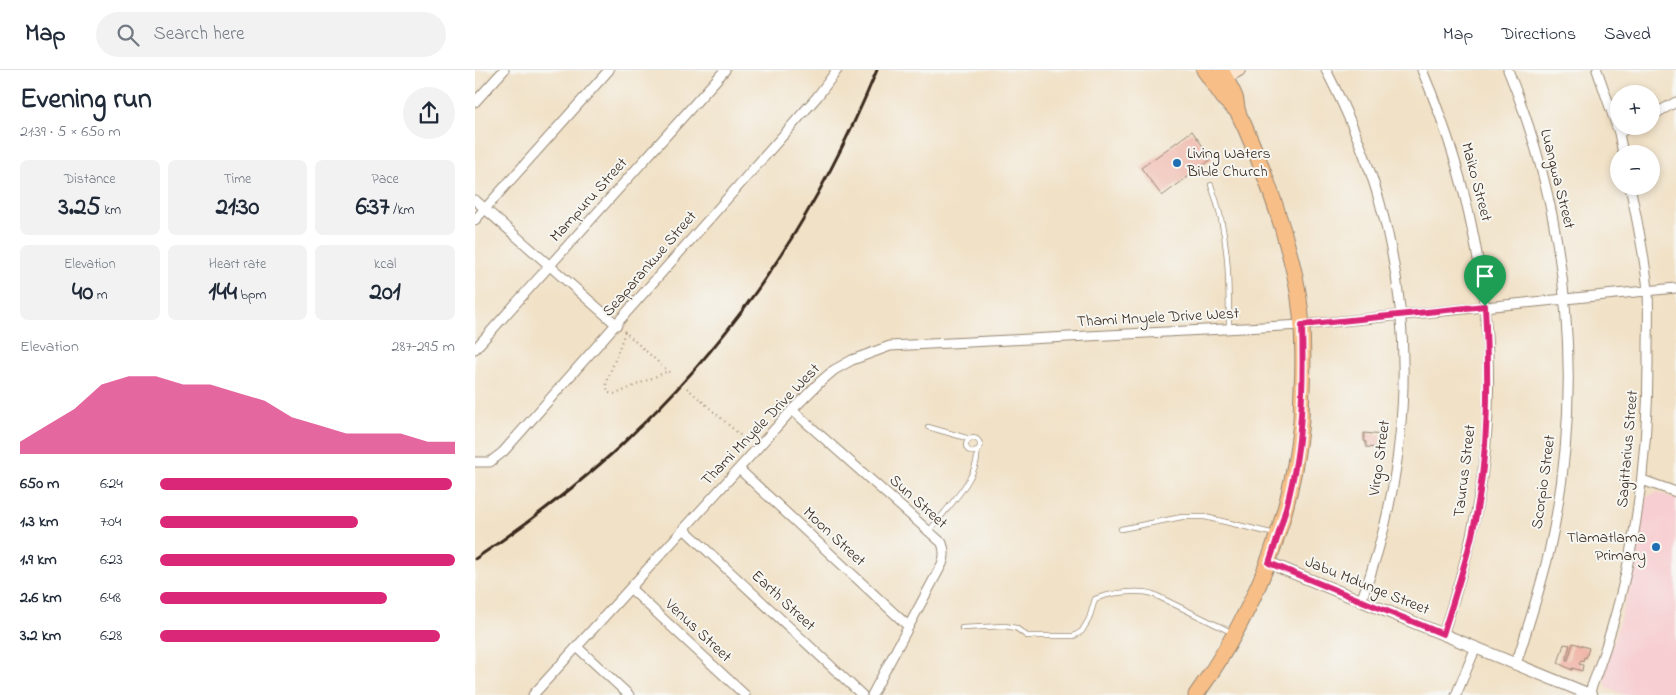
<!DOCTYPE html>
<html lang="en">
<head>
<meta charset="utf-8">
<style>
	body { margin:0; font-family:"Indie Flower",sans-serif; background:#f2f2f3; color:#1f2937; height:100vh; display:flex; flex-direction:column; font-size:19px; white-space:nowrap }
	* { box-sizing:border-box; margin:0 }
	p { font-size:16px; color:#747a83 }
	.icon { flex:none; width:28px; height:28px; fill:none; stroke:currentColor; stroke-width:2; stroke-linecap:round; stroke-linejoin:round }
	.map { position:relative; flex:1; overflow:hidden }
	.sheet { display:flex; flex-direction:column; background:#fff; width:475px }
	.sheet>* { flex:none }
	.buttons { position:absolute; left:1135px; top:15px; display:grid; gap:10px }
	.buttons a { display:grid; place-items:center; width:50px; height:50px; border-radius:50%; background:#fff; box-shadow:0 2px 8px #0003; font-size:25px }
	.pin { position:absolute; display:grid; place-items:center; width:42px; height:42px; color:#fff; margin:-51px -21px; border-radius:50% 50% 50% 0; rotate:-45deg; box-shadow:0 0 5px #0007 }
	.pin .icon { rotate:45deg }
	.round { display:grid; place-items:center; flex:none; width:52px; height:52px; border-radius:26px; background:#f2f2f3 }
	.headline { display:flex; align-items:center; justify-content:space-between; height:85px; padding:0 20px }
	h1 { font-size:28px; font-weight:700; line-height:38px }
	.metrics { display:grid; grid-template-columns:repeat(3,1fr); gap:8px; height:85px; padding:5px 20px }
	.metrics div { display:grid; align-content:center; border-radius:8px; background:#f2f2f3; text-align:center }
	.metrics b { font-size:25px; font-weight:700 }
	.metrics small { font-size:14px; font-weight:400 }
	.metrics p { font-size:14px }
	.chart { height:140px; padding:10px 20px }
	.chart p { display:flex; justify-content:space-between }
	.chart svg { width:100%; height:90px; margin-top:5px; fill:#db2777; opacity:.7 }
	ul { padding:0 20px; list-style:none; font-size:16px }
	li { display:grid; grid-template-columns:80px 60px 1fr; align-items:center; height:38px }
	li i { height:12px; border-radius:6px; background:#db2777 }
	header { display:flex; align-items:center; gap:30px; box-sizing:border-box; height:70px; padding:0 25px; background:#fff; border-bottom:1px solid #e0e1e3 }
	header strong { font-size:24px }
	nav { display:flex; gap:28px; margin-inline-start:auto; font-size:18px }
	.search { width:350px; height:45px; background:#f2f2f3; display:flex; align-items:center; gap:12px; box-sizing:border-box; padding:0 18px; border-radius:28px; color:#747a83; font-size:19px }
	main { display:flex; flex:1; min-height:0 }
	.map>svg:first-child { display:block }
	.built { fill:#f7cfd2 }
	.building { fill:#efb0a2 }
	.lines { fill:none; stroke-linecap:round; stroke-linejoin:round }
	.service-casing { stroke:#968672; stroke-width:6 }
	.minor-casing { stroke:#968672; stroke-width:11 }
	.tertiary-casing { stroke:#968672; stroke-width:13 }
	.secondary-casing { stroke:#968672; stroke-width:14 }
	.primary-casing { stroke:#968672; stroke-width:17 }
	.path { stroke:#968672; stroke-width:2; stroke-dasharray:1 4; stroke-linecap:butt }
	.service { stroke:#fff; stroke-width:4.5 }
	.minor { stroke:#fff; stroke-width:9 }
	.tertiary { stroke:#fff; stroke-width:11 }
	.secondary { stroke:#fce5cf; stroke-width:12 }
	.primary { stroke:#f7be87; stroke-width:15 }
	.rail { stroke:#3b2a1e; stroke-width:3 }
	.route-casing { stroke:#fff; stroke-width:10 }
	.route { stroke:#db2777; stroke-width:6 }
	.poi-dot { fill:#1f6fb2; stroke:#f6f6f2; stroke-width:2 }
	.labels { text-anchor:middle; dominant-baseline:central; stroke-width:4; stroke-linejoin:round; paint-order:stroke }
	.poi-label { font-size:16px; fill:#3b2a1e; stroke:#f6f6f2; text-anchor:start }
	.street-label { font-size:16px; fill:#3b2a1e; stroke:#f6f6f2 }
</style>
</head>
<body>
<header>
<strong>Map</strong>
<div class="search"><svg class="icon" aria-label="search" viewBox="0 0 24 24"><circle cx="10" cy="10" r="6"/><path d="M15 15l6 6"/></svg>Search here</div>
<nav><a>Map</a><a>Directions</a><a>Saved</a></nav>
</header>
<main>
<section class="sheet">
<div class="headline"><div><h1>Evening run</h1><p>21:39 · 5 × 650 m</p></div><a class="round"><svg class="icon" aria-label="share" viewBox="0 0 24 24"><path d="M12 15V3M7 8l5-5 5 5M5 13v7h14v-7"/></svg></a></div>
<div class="metrics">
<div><p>Distance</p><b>3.25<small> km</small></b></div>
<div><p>Time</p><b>21:30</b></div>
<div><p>Pace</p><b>6:37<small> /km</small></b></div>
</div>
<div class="metrics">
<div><p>Elevation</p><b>40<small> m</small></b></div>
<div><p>Heart rate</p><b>144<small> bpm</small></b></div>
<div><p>kcal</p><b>201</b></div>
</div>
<div class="chart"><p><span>Elevation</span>287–295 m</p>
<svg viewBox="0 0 160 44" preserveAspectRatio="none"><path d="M0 44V38L10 30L20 22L30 10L40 6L50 6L60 10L70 10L80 14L90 18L100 26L110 30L120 34L130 34L140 34L150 38L160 38V44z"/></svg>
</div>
<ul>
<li><b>650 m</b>6:24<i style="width:99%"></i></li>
<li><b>1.3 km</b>7:04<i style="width:67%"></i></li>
<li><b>1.9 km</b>6:23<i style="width:100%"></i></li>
<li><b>2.6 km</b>6:48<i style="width:77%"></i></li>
<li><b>3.2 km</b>6:28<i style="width:95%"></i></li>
</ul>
</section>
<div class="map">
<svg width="1201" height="625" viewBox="0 0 1201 625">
	<rect width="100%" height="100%" fill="#f6f6f2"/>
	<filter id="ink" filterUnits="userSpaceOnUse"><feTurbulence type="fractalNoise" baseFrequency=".02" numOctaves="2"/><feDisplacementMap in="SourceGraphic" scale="10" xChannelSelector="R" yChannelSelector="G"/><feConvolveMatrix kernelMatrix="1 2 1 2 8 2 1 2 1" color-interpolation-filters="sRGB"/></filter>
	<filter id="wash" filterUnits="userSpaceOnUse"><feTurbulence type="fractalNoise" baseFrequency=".0096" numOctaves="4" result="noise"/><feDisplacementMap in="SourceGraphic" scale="20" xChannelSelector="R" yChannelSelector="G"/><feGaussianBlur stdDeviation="1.12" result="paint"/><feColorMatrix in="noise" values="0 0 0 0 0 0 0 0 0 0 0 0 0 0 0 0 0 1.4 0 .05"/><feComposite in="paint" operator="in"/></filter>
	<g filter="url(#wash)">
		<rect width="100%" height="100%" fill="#f1e1c6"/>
		<path class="built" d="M1182,422L1201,429V625H1149L1134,619L1128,607L1152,525L1171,427Z"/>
		<g id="blocks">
			<path class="building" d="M717,61L737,89L687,126L666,98Z
				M889,363L907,365L904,378L891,377V372L889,371Z
				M1098,573L1114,578L1111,588L1109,587L1108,591L1106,590L1104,594L1108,595L1107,601L1097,598V600L1083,593L1089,574L1095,575L1091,590H1093Z"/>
		</g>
	</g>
	<g filter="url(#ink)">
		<use href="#blocks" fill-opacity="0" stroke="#968672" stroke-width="1"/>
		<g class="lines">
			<defs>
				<path id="service" d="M736,115C754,162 754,209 754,259
					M453,357L495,369
					M491 375a7 7 0 1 1 14 0a7 7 0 1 1-14 0Z
					M646,459L707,447H730L800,464
					M454,461C469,441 506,406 502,380
					M487,558L530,556L541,558L552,566H599L607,561L614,549L620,529C634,523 664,519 678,524L756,562"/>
				<path id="minor" d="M851,0C873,43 892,87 905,133C942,263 934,405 886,531
					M947,0C1009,145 1033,311 996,466C989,499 978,532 968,565
					M1033,0C1095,151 1110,322 1074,482C1065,520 1053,557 1041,594
					M1122,0L1144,63L1148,84
					M0,32L29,0
					M1176,46L1201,32
					M1144,63L1157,56
					M0,130L142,255
					M0,150L134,0
					M0,279L250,0
					M317,340L467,473C470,481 470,487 467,494L397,625
					M0,392H15L28,382L342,27L362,0
					M264,399L433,556
					M1167,410L1201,422
					M209,459L387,625
					M156,519L270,625
					M102,577L154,625
					M1114,624C1157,515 1174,398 1173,282C1173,262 1174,241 1173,221C1170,186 1162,151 1155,116
					M58,625L317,340L345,312L359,300L377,290L415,276L827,255L1201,218
					M981,625L1001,577"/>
				<path id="tertiary" d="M794,493L1116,625"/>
				<path id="secondary" d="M742,12L764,0"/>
				<path id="primary" d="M729,0L750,30L763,42
					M721,625C778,545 814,458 825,360C827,347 826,332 827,319C829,281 828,242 820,206C808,154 791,104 769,55C767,51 764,46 763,42C761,37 762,32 760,27C756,18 751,9 746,0"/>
			</defs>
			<use href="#service" class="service-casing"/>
			<use href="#minor" class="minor-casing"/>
			<use href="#tertiary" class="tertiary-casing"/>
			<use href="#secondary" class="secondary-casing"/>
			<use href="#primary" class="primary-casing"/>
			<path class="path" d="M149,261L195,303
				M150,262L134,306L131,315L134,323L141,324L193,301
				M212,318L274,373"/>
			<use href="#service" class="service"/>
			<use href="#minor" class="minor"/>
			<use href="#tertiary" class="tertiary"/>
			<use href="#secondary" class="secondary"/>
			<use href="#primary" class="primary"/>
			<path class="rail" d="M0,489C46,458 90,425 132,388C145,377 156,365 168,354C273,251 346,135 402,0"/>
		</g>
	</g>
	<g class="lines" filter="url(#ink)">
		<defs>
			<path id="route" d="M1010,236C1014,313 1014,389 997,465C989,499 978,532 968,564L794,493C809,450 822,404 825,358C828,324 828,289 827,255Z"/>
		</defs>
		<use href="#route" class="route-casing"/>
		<use href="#route" class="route"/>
	</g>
	<g class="poi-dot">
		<circle cx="702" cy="93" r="5"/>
		<circle cx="1181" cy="477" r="5"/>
	</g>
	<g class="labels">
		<g class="poi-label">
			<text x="712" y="84">Living Waters<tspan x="712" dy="18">Bible Church</tspan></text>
			<text x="1171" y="468" text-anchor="end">Tlamatlama<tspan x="1171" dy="18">Primary</tspan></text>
		</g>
		<g class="street-label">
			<text transform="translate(1082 109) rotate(76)">Luangwa Street</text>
			<text transform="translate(1001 112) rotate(75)">Maiko Street</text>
			<text transform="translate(114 130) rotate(-48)">Mampuru Street</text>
			<text transform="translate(175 194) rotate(-49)">Seaparankwe Street</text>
			<text transform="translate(683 248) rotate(-3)">Thami Mnyele Drive West</text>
			<text transform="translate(286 355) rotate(-46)">Thami Mnyele Drive West</text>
			<text transform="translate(1153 379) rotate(-85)">Sagittarius Street</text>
			<text transform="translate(905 388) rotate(-82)">Virgo Street</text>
			<text transform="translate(990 401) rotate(-83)">Taurus Street</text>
			<text transform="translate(1069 412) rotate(-82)">Scorpio Street</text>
			<text transform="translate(443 432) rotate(42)">Sun Street</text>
			<text transform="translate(359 467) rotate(43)">Moon Street</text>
			<text transform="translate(892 516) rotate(22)">Jabu Mdunge Street</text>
			<text transform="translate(308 531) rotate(43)">Earth Street</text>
			<text transform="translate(223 561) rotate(43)">Venus Street</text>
		</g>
	</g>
</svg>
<div class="buttons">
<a>+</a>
<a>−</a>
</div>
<div class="pin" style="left:1010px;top:236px;background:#1e9e55"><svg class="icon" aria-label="arrive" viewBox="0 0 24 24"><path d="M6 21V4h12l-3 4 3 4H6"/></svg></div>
</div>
</main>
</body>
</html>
